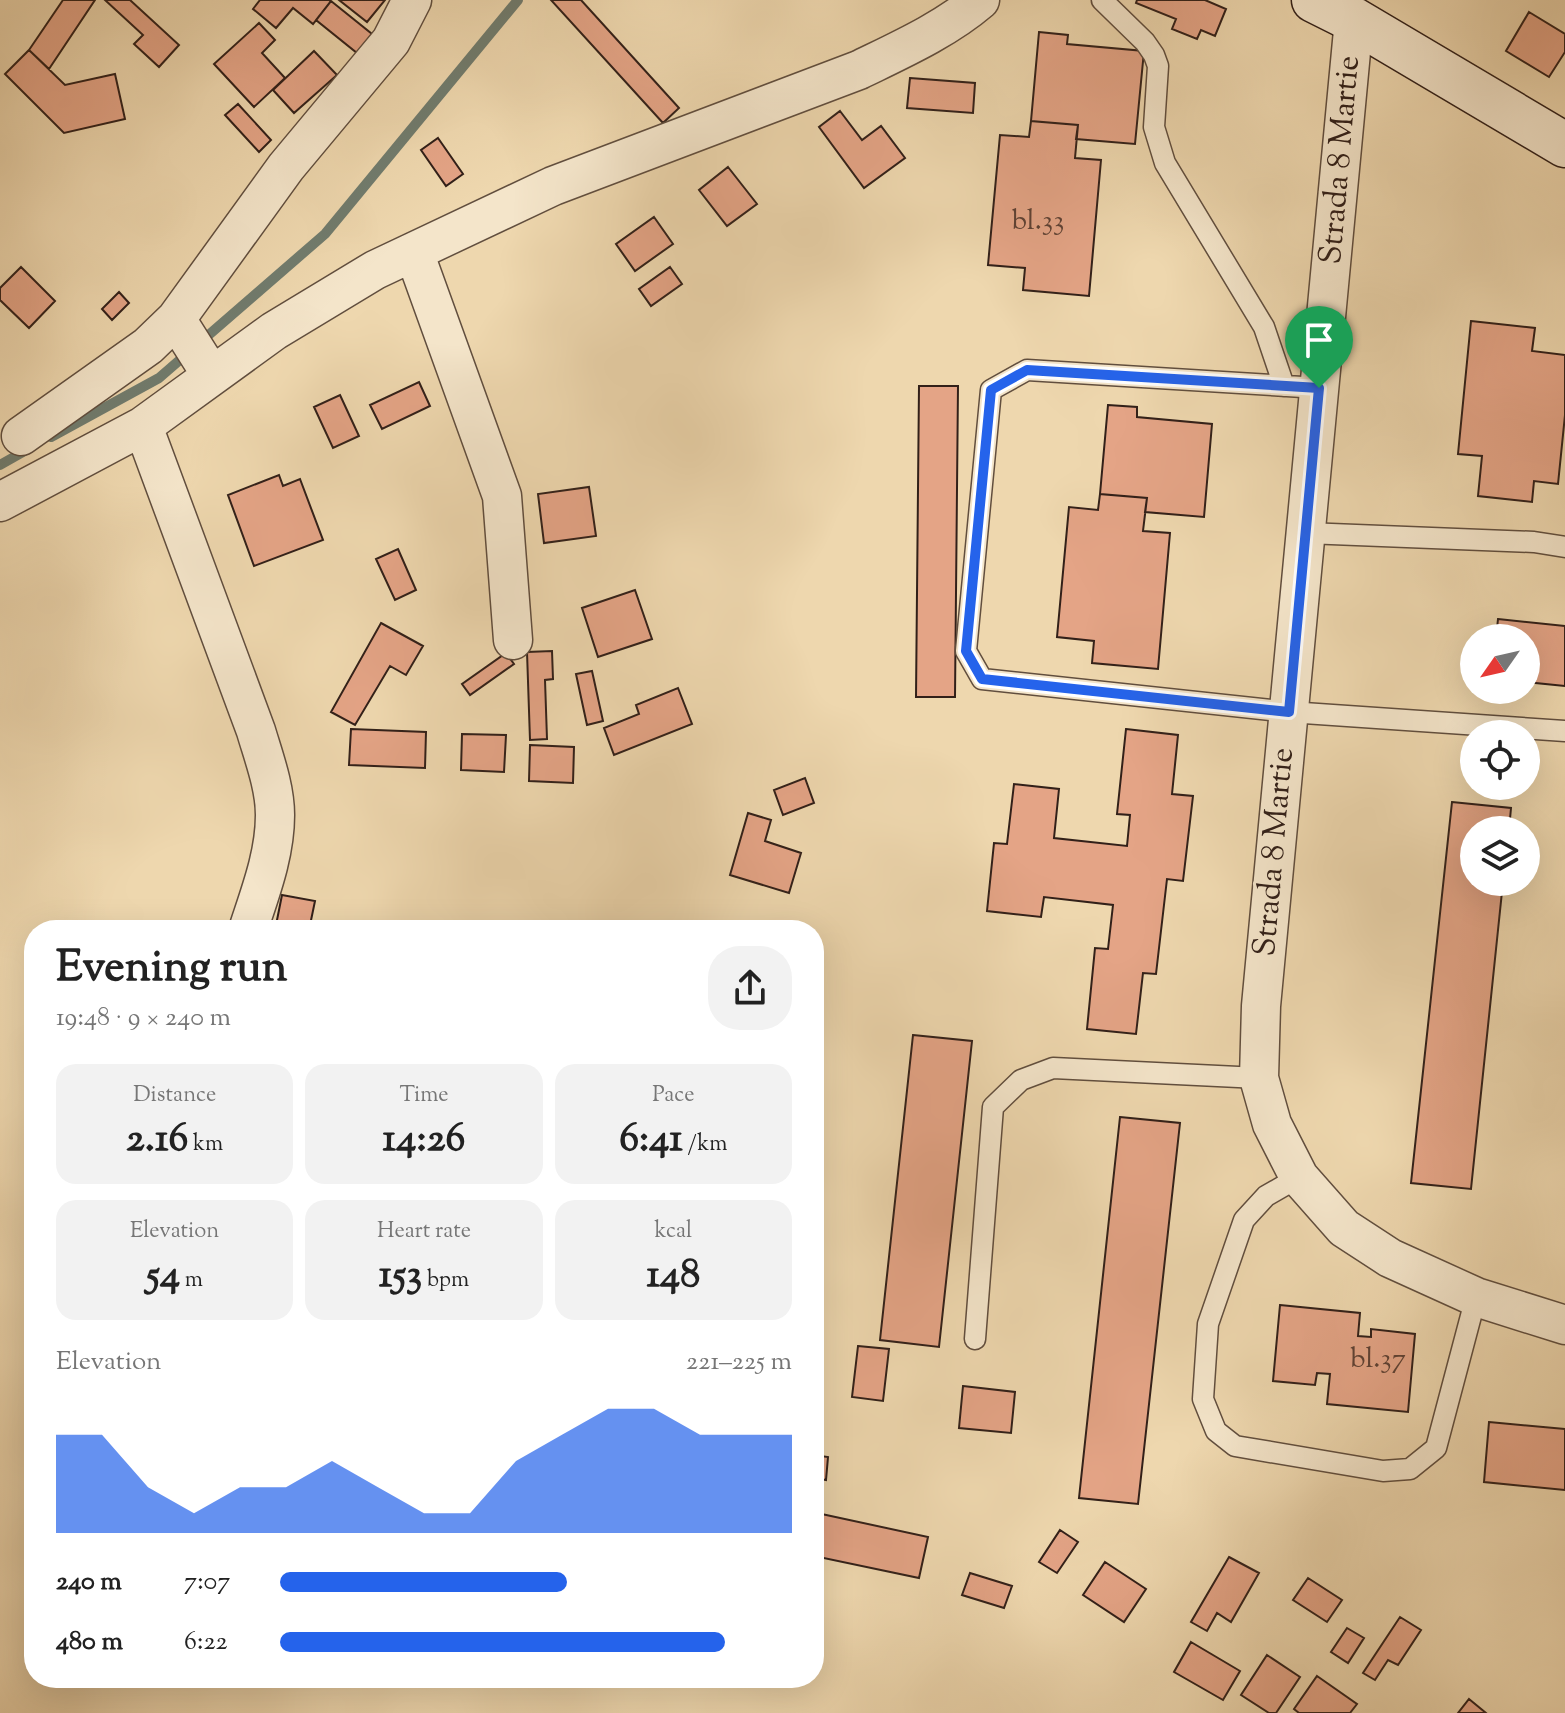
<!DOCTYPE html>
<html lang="en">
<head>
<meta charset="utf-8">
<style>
	body { margin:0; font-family:"Sorts Mill Goudy",serif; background:#f2f2f2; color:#222; height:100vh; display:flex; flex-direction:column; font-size:30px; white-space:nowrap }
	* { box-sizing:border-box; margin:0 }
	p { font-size:26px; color:#767676 }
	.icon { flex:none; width:44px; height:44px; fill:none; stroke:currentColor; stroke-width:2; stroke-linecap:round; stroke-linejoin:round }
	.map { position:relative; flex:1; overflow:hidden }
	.panel { position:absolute; left:24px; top:920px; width:800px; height:768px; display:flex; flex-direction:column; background:#fff; border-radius:32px; box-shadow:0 8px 32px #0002 }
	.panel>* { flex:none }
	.needle { width:52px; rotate:236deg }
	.buttons { position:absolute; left:1460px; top:624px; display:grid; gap:16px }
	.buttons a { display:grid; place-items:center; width:80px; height:80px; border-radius:50%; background:#fff; box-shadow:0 8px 32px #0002; font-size:40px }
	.pin { position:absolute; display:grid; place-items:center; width:68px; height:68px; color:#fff; margin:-82px -34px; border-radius:50% 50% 50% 0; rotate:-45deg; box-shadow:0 0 8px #0007 }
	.pin .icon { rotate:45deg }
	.round { display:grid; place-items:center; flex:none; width:84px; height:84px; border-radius:32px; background:#f2f2f2 }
	.summary { display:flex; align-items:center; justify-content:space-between; height:136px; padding:0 32px }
	h1 { font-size:44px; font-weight:700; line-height:60px }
	.metrics { display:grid; grid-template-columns:repeat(3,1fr); gap:12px; height:136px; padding:8px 32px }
	.metrics div { display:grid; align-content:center; border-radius:20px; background:#f2f2f2; text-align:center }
	.metrics b { font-size:40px; font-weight:700 }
	.metrics small { font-size:22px; font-weight:400 }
	.metrics p { font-size:22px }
	.chart { height:224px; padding:16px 32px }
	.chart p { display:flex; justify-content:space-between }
	.chart svg { width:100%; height:144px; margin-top:8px; fill:#2563eb; opacity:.7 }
	ul { padding:0 32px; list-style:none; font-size:26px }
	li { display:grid; grid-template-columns:128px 96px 1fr; align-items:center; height:60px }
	li i { height:20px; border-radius:10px; background:#2563eb }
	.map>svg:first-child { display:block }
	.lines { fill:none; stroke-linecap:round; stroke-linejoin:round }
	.stream { stroke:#717c6e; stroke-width:10 }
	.building { fill:#e4a486; stroke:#322019; stroke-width:2 }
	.service-casing { stroke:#614e3e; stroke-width:23 }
	.minor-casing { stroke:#614e3e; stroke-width:41 }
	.secondary-casing { stroke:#322019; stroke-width:47 }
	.service { stroke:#f4e5ca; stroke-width:20 }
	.minor { stroke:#f4e5ca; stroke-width:38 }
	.secondary { stroke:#f4e5ca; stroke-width:44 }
	.route-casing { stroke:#fff; stroke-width:16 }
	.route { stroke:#2563eb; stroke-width:10 }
	.labels { text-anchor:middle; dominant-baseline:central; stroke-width:6; stroke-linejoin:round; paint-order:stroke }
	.number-label { font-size:28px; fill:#5e4134 }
	.street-label { font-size:32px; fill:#322019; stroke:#f4e5ca }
</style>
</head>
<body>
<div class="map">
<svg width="1565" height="1713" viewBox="0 0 1565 1713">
	<rect width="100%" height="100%" fill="#eed7ae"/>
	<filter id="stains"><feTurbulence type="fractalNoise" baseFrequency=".0025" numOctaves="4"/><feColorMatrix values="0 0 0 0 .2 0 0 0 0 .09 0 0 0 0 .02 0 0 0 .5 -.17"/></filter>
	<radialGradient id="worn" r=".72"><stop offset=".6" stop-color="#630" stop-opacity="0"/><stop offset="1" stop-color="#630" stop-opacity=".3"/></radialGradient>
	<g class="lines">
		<path class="stream" d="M51,437L159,378L325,234L518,0
			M0,465L30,448"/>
	</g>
	<path class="building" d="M63,0H95L49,69L29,50Z
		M105,0H130L179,45L159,67L134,44L143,35Z
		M260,0H329L331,1L313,24L293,8L276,28L253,9Z
		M339,0H385L367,22Z
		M551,0H581L679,108L663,123Z
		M1137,0H1205L1226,9L1215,36L1201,30L1197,39L1172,29L1176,19L1136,3Z
		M331,1L372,34L357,53L316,20Z
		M1529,12L1565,34V52L1549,77L1506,51Z
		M259,23L275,40L262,53L285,78L254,107L214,64Z
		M1039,32L1068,35L1067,44L1144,51L1135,144L1076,139L1078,125L1031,121Z
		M29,50L65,85L115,74L125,119L64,133L5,74Z
		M314,51L337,75L294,113L273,90Z
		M910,78L975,83L973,113L907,108Z
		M238,104L271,140L259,152L225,115Z
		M840,111L862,140L881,126L905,158L864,188L819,127Z
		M1031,121L1078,125L1075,158L1101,160L1089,296L1023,290L1025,268L988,265L1000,135L1029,137Z
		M438,138L463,174L446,186L421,150Z
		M728,167L757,204L727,226L699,190Z
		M654,217L673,244L635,271L616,244Z
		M21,267L55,301L29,328L0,300V288Z
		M670,267L682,284L651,306L639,289Z
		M119,292L129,303L112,320L102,309Z
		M1471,321L1535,328L1532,351L1565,355V415L1558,484L1534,481L1532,502L1478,496L1482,456L1458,454Z
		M419,382L430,406L382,429L370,405Z
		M919,386H958L955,697H916Z
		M340,395L359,436L333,448L314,407Z
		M1108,405L1137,407V417L1212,424L1204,517L1145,512L1147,498L1100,494Z
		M279,475L283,486L300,479L323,540L254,566L228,495Z
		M589,487L596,536L544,543L538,494Z
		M1100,494L1147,498L1143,531L1170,533L1158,669L1092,663L1094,641L1057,637L1069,507L1098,510Z
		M398,549L416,590L395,600L376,559Z
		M635,590L652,639L598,657L582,608Z
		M1498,619L1565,626V686L1526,682V638H1496Z
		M381,623L423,646L406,675L390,666L355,725L331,712Z
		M552,651L553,679L545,680L547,739L530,740L527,652Z
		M506,653L514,664L470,695L462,684Z
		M592,671L603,721L587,725L576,674Z
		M678,688L692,724L614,755L604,728L639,714L636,705Z
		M351,729L426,732L425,768L349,765Z
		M1126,729L1178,735L1172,794L1193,796L1183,881L1167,879L1156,974L1143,973L1136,1034L1087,1029L1095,948L1108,949L1113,905L1044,897L1041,917L987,911L994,843L1007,844L1014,784L1059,789L1054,838L1127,846L1130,815L1117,814Z
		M462,734L506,735L504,772L461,770Z
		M530,745L574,747L573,783L529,781Z
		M805,778L814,803L783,815L774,790Z
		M1452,802L1511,808L1509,830H1474V882H1503L1471,1189L1411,1183Z
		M748,813L771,820L765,841L801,853L789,893L730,875Z
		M282,895L315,901L309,930H275Z
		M913,1035L972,1041L939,1347L880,1340Z
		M1120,1117L1180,1123L1138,1504L1079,1498Z
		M1280,1305L1360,1313L1358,1336L1371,1337V1329L1415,1334L1408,1412L1327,1404L1330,1374L1317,1373L1315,1385L1273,1381Z
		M858,1346L889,1349L883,1401L852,1397Z
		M963,1386L1015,1392L1011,1433L959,1428Z
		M1489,1422L1565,1429V1490L1484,1482Z
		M814,1455L828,1457L826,1480L814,1478Z
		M817,1513L928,1537L919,1578L814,1556V1527Z
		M1060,1530L1078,1542L1057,1573L1039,1562Z
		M1229,1557L1259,1573L1231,1622L1217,1613L1207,1631L1191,1622Z
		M1105,1562L1146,1589L1124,1622L1083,1595Z
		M970,1573L1012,1586L1004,1608L962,1595Z
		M1308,1578L1342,1600L1327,1622L1293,1600Z
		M1400,1617L1421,1630L1398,1665L1388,1660L1375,1680L1363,1673Z
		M1347,1628L1364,1638L1348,1663L1331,1652Z
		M1191,1642L1240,1671L1223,1700L1174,1672Z
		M1267,1655L1300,1677L1276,1713H1269L1241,1695Z
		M1317,1676L1357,1704L1350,1713H1299L1294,1709Z
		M1469,1699L1486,1713H1458Z"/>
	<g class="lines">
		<defs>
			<path id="service" d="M1102,0L1145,42L1154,55L1158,66L1154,127L1165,163L1264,327L1284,386
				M1319,388L1027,370L991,390L966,651L982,679L1289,712L1565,731
				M1306,533L1534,542L1565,547
				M1299,1177L1266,1196L1244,1220L1208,1324L1203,1399L1216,1431L1235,1446L1383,1471L1410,1469L1436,1448L1476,1297
				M975,1339L993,1107L1021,1080L1053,1068L1259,1078"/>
			<path id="minor" d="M1354,20L1261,1006L1259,1078L1272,1124L1299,1177L1344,1228L1390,1258L1476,1297L1565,1325
				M414,252L502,496L513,640
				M176,319L212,376
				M143,426L256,731C264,758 275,787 275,815C275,855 260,893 248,930
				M21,436L148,346L176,319L286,167L391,41L412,0
				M0,502L143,426L274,331L375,270L553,186L859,70C900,50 945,30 980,0"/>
			<path id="secondary" d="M1314,0L1354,20L1565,145"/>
		</defs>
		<use href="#service" class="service-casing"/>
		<use href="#minor" class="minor-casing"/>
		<use href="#secondary" class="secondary-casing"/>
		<use href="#service" class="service"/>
		<use href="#minor" class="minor"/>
		<use href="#secondary" class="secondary"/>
	</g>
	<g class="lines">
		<defs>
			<path id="route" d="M1027,370L1319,388L1289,712L982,679L966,651L991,390Z"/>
		</defs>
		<use href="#route" class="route-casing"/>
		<use href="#route" class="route"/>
	</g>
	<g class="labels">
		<g class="number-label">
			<text x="1038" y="222">bl.33</text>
			<text x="1378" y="1360">bl.37</text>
		</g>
		<g class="street-label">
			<text transform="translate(1341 160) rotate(-85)">Strada 8 Martie</text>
			<text transform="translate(1275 852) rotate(-85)">Strada 8 Martie</text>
		</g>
	</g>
	<rect width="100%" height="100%" filter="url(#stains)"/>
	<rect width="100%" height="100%" fill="url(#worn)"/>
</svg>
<div class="buttons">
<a><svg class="needle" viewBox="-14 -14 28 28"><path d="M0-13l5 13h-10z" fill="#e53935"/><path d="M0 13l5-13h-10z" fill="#767676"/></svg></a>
<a><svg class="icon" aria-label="locate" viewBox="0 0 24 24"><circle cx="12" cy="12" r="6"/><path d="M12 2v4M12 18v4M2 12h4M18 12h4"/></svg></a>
<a><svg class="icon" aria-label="layers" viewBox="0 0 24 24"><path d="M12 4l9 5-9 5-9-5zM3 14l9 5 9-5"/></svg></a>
</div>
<div class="pin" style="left:1319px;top:388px;background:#1e9e55"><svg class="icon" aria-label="arrive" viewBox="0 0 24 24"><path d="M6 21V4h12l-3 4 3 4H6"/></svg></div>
<section class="panel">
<div class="summary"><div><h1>Evening run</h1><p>19:48 · 9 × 240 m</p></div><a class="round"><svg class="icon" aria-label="share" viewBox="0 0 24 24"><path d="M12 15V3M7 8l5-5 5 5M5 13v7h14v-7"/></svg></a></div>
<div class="metrics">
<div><p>Distance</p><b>2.16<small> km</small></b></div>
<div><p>Time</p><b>14:26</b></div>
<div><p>Pace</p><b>6:41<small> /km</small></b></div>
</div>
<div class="metrics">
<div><p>Elevation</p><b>54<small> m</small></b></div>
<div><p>Heart rate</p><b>153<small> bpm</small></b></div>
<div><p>kcal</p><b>148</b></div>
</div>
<div class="chart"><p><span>Elevation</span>221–225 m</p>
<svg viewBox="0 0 160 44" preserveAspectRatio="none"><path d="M0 44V14L10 14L20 30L30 38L40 30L50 30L60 22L70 30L80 38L90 38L100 22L110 14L120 6L130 6L140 14L150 14L160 14V44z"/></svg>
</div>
<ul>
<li><b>240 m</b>7:07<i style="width:56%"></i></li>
<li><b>480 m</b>6:22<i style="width:87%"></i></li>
</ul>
</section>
</div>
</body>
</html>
